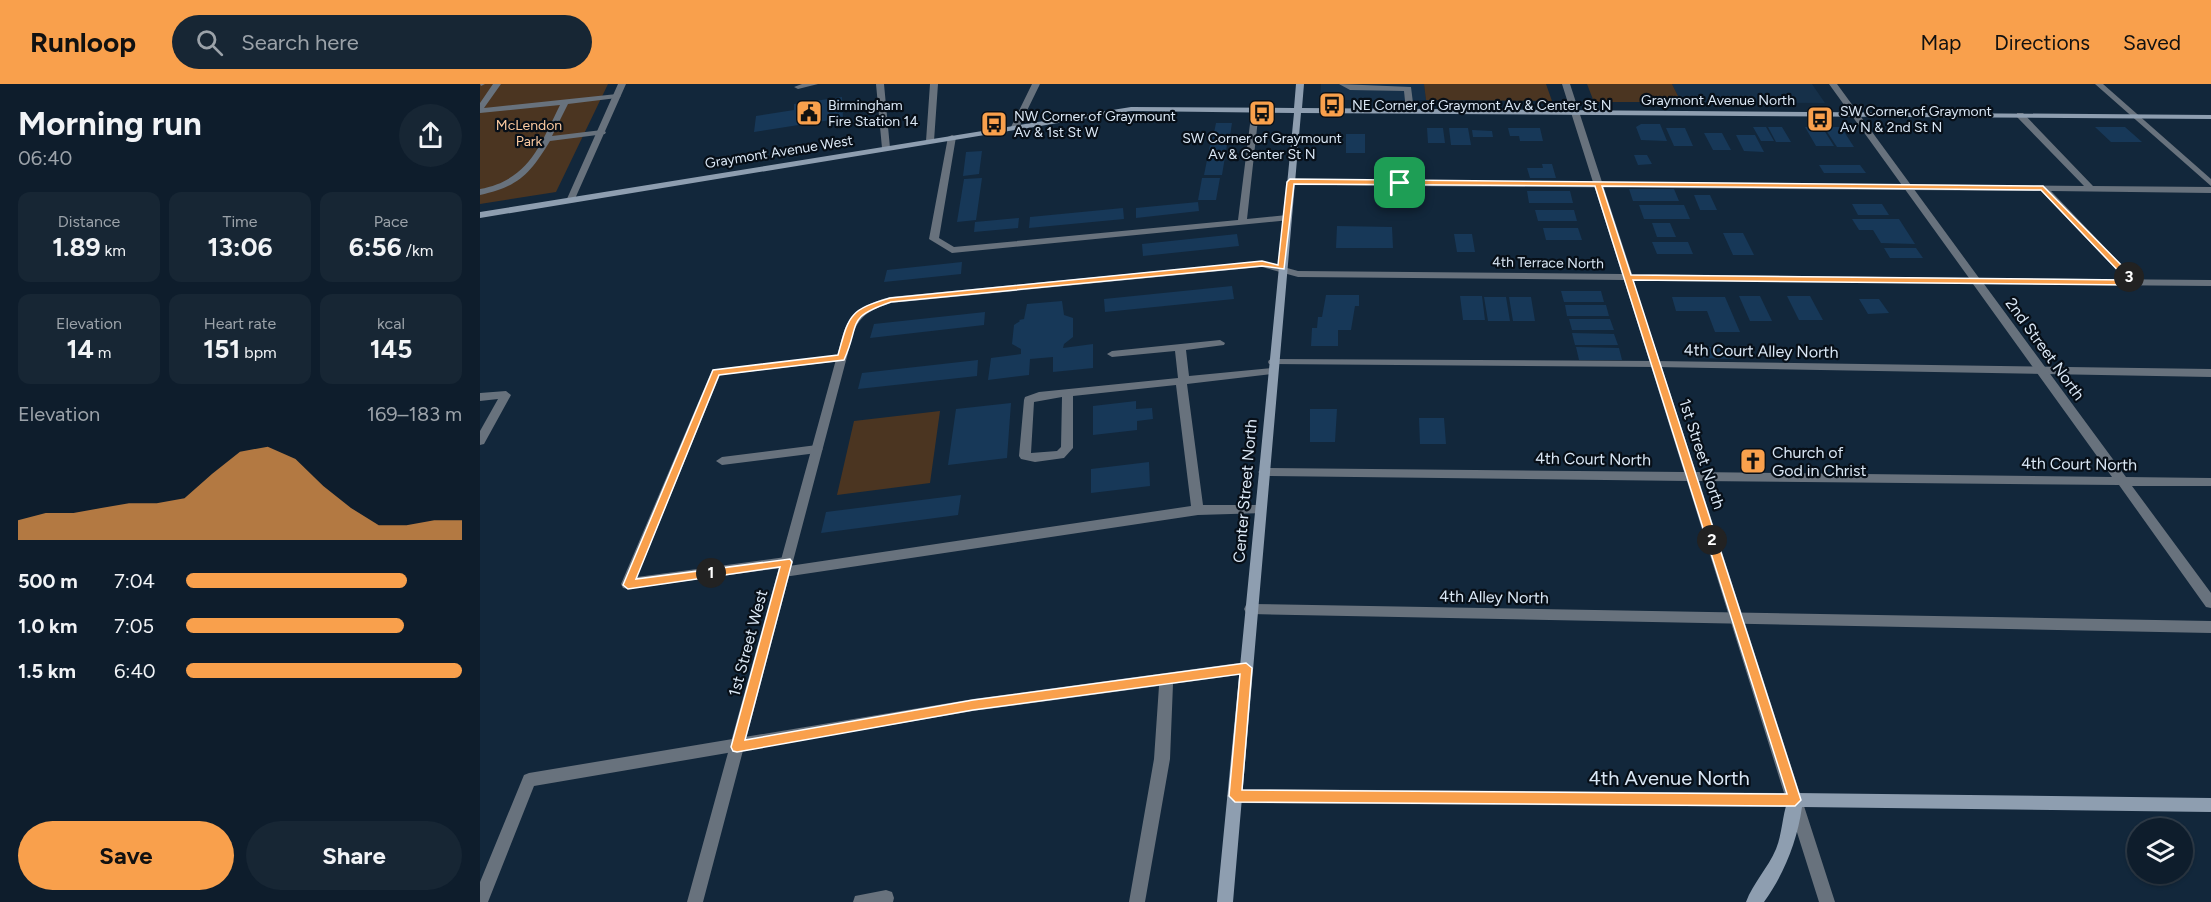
<!DOCTYPE html>
<html lang="en">
<head>
<meta charset="utf-8">
<style>
	body { margin:0; font-family:Figtree,sans-serif; background:#172634; color:#f1f3f6; height:100vh; display:flex; flex-direction:column; font-size:22px; white-space:nowrap }
	* { box-sizing:border-box; margin:0 }
	p { font-size:20px; color:#9ba2a9 }
	.icon { flex:none; width:33px; height:33px; fill:none; stroke:currentColor; stroke-width:2; stroke-linecap:round; stroke-linejoin:round }
	.map { position:relative; flex:1; overflow:hidden }
	.drawer { display:flex; flex-direction:column; background:#0e1d2c; width:480px }
	.drawer>* { flex:none }
	.fabs { position:absolute; left:1647px; top:734px; display:grid; gap:12px }
	.fabs a { display:grid; place-items:center; width:66px; height:66px; border-radius:50%; background:#0e1d2c; box-shadow:0 2px 4px #0004,0 0 0 2px #2e3b48; font-size:30px }
	.pin { position:absolute; display:grid; place-items:center; width:51px; height:51px; color:#fff; margin:-26px; border-radius:12px; box-shadow:0 3px 9px #0006 }
	.km { position:absolute; width:30px; height:30px; margin:-15px; border-radius:50%; background:#222; color:#fff; font-size:16px; line-height:30px; text-align:center }
	.round { display:grid; place-items:center; flex:none; width:63px; height:63px; border-radius:32px; background:#172634 }
	.headline { display:flex; align-items:center; justify-content:space-between; height:102px; padding:0 18px }
	h1 { font-size:33px; font-weight:700; line-height:45px }
	.metrics { display:grid; grid-template-columns:repeat(3,1fr); gap:9px; height:102px; padding:6px 18px }
	.metrics div { display:grid; align-content:center; border-radius:12px; background:#172634; text-align:center }
	.metrics b { font-size:26px; font-weight:700 }
	.metrics small { font-size:16px; font-weight:400 }
	.metrics p { font-size:16px }
	.chart { height:168px; padding:12px 18px }
	.chart p { display:flex; justify-content:space-between }
	.chart svg { width:100%; height:108px; margin-top:6px; fill:#f9a04c; opacity:.7 }
	.primary-button { display:flex; gap:12px; margin-top:auto; padding:12px 18px }
	.primary-button a { flex:1; height:69px; border-radius:36px; background:#f9a04c; color:#111; font-size:24px; font-weight:700; line-height:69px; text-align:center }
	.primary-button a+a { background:#172634; color:#f1f3f6 }
	ul { padding:0 18px; list-style:none; font-size:20px }
	li { display:grid; grid-template-columns:96px 72px 1fr; align-items:center; height:45px }
	li i { height:15px; border-radius:8px; background:#f9a04c }
	header { display:flex; align-items:center; gap:36px; box-sizing:border-box; height:84px; padding:0 30px; background:#f9a04c; color:#111 }
	header strong { font-size:28px }
	nav { display:flex; gap:33px; margin-inline-start:auto; font-size:21px }
	.search { width:420px; height:54px; background:#172634; display:flex; align-items:center; gap:15px; box-sizing:border-box; padding:0 21px; border-radius:33px; color:#9ba2a9; font-size:22px }
	main { display:flex; flex:1; min-height:0 }
	.map>svg:first-child { display:block }
	.built { fill:#163049 }
	.green { fill:#4b3521 }
	.building { fill:#173858 }
	.lines { fill:none; stroke-linecap:round; stroke-linejoin:round }
	.lane { fill:#68727d; fill-rule:evenodd }
	.street { fill:#68727d; fill-rule:evenodd }
	.secondary { fill:#8e9eb0; fill-rule:evenodd }
	.route { fill:#f9a04c; stroke:#fff; stroke-width:1.5; fill-rule:evenodd }
	.labels { text-anchor:middle; dominant-baseline:central; stroke-width:4.5; stroke-linejoin:round; paint-order:stroke }
	.far-street-label { font-size:14px; fill:#dae7f5; stroke:#070f18 }
	.far-poi-label { font-size:14px; fill:#dae7f5; stroke:#070f18; text-anchor:start }
	.far-park-label { font-size:14px; fill:#fccaa0; stroke:#070f18 }
	.street-label { font-size:16px; fill:#dae7f5; stroke:#070f18 }
	.poi-label { font-size:16px; fill:#dae7f5; stroke:#070f18; text-anchor:start }
	.near-street-label { font-size:20px; fill:#dae7f5; stroke:#070f18 }
</style>
</head>
<body>
<header>
<strong>Runloop</strong>
<div class="search"><svg class="icon" aria-label="search" viewBox="0 0 24 24"><circle cx="10" cy="10" r="6"/><path d="M15 15l6 6"/></svg>Search here</div>
<nav><a>Map</a><a>Directions</a><a>Saved</a></nav>
</header>
<main>
<section class="drawer">
<div class="headline"><div><h1>Morning run</h1><p>06:40</p></div><a class="round"><svg class="icon" aria-label="share" viewBox="0 0 24 24"><path d="M12 15V3M7 8l5-5 5 5M5 13v7h14v-7"/></svg></a></div>
<div class="metrics">
<div><p>Distance</p><b>1.89<small> km</small></b></div>
<div><p>Time</p><b>13:06</b></div>
<div><p>Pace</p><b>6:56<small> /km</small></b></div>
</div>
<div class="metrics">
<div><p>Elevation</p><b>14<small> m</small></b></div>
<div><p>Heart rate</p><b>151<small> bpm</small></b></div>
<div><p>kcal</p><b>145</b></div>
</div>
<div class="chart"><p><span>Elevation</span>169–183 m</p>
<svg viewBox="0 0 160 44" preserveAspectRatio="none"><path d="M0 44V36L10 33L20 33L30 31L40 29L50 29L60 27L70 17L80 8L90 6L100 11L110 22L120 31L130 38L140 38L150 36L160 36V44z"/></svg>
</div>
<ul>
<li><b>500 m</b>7:04<i style="width:80%"></i></li>
<li><b>1.0 km</b>7:05<i style="width:79%"></i></li>
<li><b>1.5 km</b>6:40<i style="width:100%"></i></li>
</ul>
<div class="primary-button"><a>Save</a><a>Share</a></div>
</section>
<div class="map">
<svg width="1731" height="818" viewBox="0 0 1731 818">
	<rect width="100%" height="100%" fill="#12273b"/>
	<path class="built" d="M841,0H944L946,16H840Z
		M1192,0H1332L1345,19L1201,18Z"/>
	<path class="green" d="M0,0H128L76,108L0,120Z
		M944,0H1066L1072,17L946,16Z
		M1107,0H1192L1201,18H1114Z
		M460,327L450,399L357,411L374,337Z"/>
	<path class="building" d="M362,13L363,34L274,48L276,32L314,26V20Z
		M736,39H752L749,58H732Z
		M1161,40H1180L1187,57L1161,56L1156,43Z
		M1273,43H1286L1294,57H1281Z
		M1288,43H1302L1311,58H1296Z
		M1325,43H1342L1354,62H1336Z
		M1344,43H1361L1374,63H1357Z
		M1615,43H1645L1662,58H1631Z
		M947,44H963L965,59H948Z
		M969,44H988L991,61H971Z
		M1028,44H1060L1063,57H1040L1039,52H1030Z
		M1186,44H1205L1213,62H1194Z
		M992,46L1012,47L1013,53H993Z
		M1224,49H1242L1251,66H1233Z
		M866,50H885V69H866Z
		M1256,51H1275L1284,68L1264,67Z
		M730,61H747L742,91H724Z
		M502,67L499,90L483,92L486,68Z
		M1154,71H1167L1172,80L1158,81Z
		M1062,80H1072L1076,94H1050L1047,84H1063Z
		M1339,81H1380L1386,89H1344Z
		M502,94L496,136L477,138L484,95Z
		M722,94H740L736,116H718Z
		M1149,105H1194L1199,117H1153Z
		M1047,107H1090L1093,119H1049Z
		M1214,111H1230L1237,126H1220Z
		M718,118L719,127L656,134V124Z
		M1372,120H1402L1409,131H1378Z
		M1159,121H1204L1210,135H1164Z
		M643,124L644,135L549,144L550,133Z
		M1055,126H1094L1097,137H1058Z
		M539,134L538,144L494,148L495,138Z
		M1372,135H1419L1435,160L1401,159L1393,146H1379Z
		M1172,139H1190L1196,153H1177Z
		M857,142L912,143L913,164H856Z
		M1063,144H1098L1102,156H1066Z
		M1243,149H1263L1274,171H1253Z
		M757,150L759,162L663,172L662,160Z
		M974,150H992L995,168H977Z
		M1172,158H1208L1213,170H1177Z
		M1404,164H1436L1443,174H1410Z
		M482,178L481,190L404,198L407,186Z
		M752,202L754,215L625,228L624,215Z
		M1081,207H1121L1124,218H1084Z
		M846,211H879V222H875L871,246H858V262H831L832,244H837L838,233H842Z
		M980,212H1002L1005,236H983Z
		M1259,212H1280L1292,237H1270Z
		M1307,212H1330L1343,236H1319Z
		M1004,213H1026L1030,237H1008Z
		M1029,213H1051L1055,237H1033Z
		M1192,213H1245L1260,248H1235L1227,227H1196Z
		M1379,215H1399L1409,229L1388,230Z
		M582,217L584,231L593,234V253L584,260L583,264L613,260V284L573,288V273L550,275L549,291L508,296L511,274L541,270V265L532,260L534,241L540,237L539,236L544,235L547,220Z
		M1085,221H1126L1129,232H1087Z
		M505,228L504,241L390,254L394,240Z
		M1089,235H1130L1134,246H1092Z
		M1092,249L1134,250L1138,261H1095Z
		M1096,263L1139,264L1142,276H1099Z
		M1217,263H1249L1253,275L1222,274Z
		M498,276L497,292L378,305L382,289Z
		M656,317V325L672,324L673,335L657,337V346L613,351V322Z
		M531,319L527,374L468,381L476,325Z
		M830,325H857L855,358H830Z
		M939,334H964L966,360H940Z
		M669,378L670,402L611,409V385Z
		M481,411L478,431L341,449L346,428Z"/>
	<g class="lines">
		<path class="lane" d="M0,0H5L1,2Z
			M13,0H21L4,24L137,10L141,12L137,14L88,20L72,52L122,46L126,48L125,50L70,57C50,90 38,103 0,111V105C49,96 60,61 80,21L0,29V19Z
			M322,0H338L318,5L314,3Z
			M396,0H404L410,64L406,66L402,64Z
			M450,0H458L454,57L450,59L446,57Z
			M859,0L931,3L934,27L930,29L926,27L924,7L870,6Z
			M772,24L779,26L767,135L807,131L810,132V136L472,169L449,155L468,53L472,51L476,53L459,154L474,163L758,136Z
			M1537,29H1543L1613,102L1731,103V109L1571,107L1657,197V201H1651L1561,107L810,101L806,98L810,95L1604,102L1537,33Z
			M740,256L745,259L744,261L706,266L709,292L793,284L798,287L793,290L707,300L723,421H780L784,423L786,426L784,429L718,431L304,493L299,492L298,488L301,484L148,505L143,504L141,500L232,286L361,271L366,274L361,277L240,291L157,493L306,473L311,474L312,478L309,482L711,422L696,301L593,312V364L584,374L555,378L541,375L539,372L544,316L545,313L559,308L698,294L695,267L632,273L627,270L632,267ZM582,313L581,363L577,367L551,369L554,318Z
			M793,275L1176,277L1731,285V293L1176,283L789,280L788,278L789,276Z
			M26,307L31,311L4,360L0,361V347L18,315L0,317V309Z
			M337,361L343,365L337,369L242,381L236,377L242,373Z
			M771,520L1731,537V549L771,530L766,529L764,525L766,521Z
			M766,578L771,580L773,584L771,588L766,590L693,600L690,675L665,818H649L674,675L679,602L493,627L54,702L8,818H0V798L44,691L49,689L493,615Z
			M406,806L412,808L414,814L413,818H373L375,812Z"/>
		<path class="street" d="M138,0H146L94,117L87,119L86,117Z
			M552,0H560L539,43L532,45L531,43Z
			M1082,0H1090L1152,190L1489,194L1349,0H1357L1499,194L1731,196V202L1504,200L1646,393L1731,394V402H1652L1731,509V524L1726,523L1639,401L1219,397L1355,818H1339L1309,723L755,719L750,717L747,712L750,707L755,705L1304,709L1207,397L784,392L778,388L784,384L1204,388L1144,196L818,193L782,183L411,219C393,225 380,230 373,250L223,818H207L363,250C371,227 388,219 410,213L782,177L818,187L1142,190ZM1153,196L1493,200L1632,393L1216,388Z
			M1615,0H1623L1731,95V102Z"/>
		<path class="secondary" d="M816,0H824L822,24L1731,31V35L821,29L753,818H737L814,29L651,27L0,134V128L651,23L814,24Z
			M1315,709L1731,714V728L1322,723C1317,758 1304,790 1284,818H1266C1273,799 1288,784 1296,765C1303,748 1302,728 1310,711Z"/>
	</g>
	<path class="route" d="M810,95L1563,102L1658,198L1654,201L1153,196L1321,716L1315,722L755,718L749,712L760,590L493,626L257,668L253,667L251,663L300,483L148,505L143,501L233,286L358,271C369,232 368,226 410,214L782,177L798,181L807,98ZM814,100L1115,102L1307,710L762,706L772,584L766,579L493,616L265,656L312,478L310,475L156,495L239,291L364,276C381,238 365,234 411,218L782,182L804,185ZM1122,102L1561,106L1647,196L1151,191Z"/>
	<defs>
		<symbol id="bus-square" viewBox="-11 -11 22 22"><rect x="-9" y="-9" width="18" height="18" rx="4" fill="#f9a04c" stroke="#070f18"/><path d="M-5-6H5V4H4V6H2V4H-2V6H-4V4H-5ZM-3.5-4V0h7V-4ZM-3.5 1.2v1.5H-2V1.2ZM2 1.2v1.5H3.5V1.2Z" fill="#111"/></symbol>
		<symbol id="civic-square" viewBox="-11 -11 22 22"><rect x="-9" y="-9" width="18" height="18" rx="4" fill="#f9a04c" stroke="#070f18"/><path d="M-.6-6.5H3V-4.5H.6V-3L4-1V1h2V6H-6V1h2V-1L-.6-3ZM-1.2 2.5V6h2.4V2.5Z" fill="#111"/></symbol>
		<symbol id="church-square" viewBox="-11 -11 22 22"><rect x="-9" y="-9" width="18" height="18" rx="4" fill="#f9a04c" stroke="#070f18"/><path d="M-1.2-6h2.4v3.5h3.3v2.4h-3.3V6h-2.4V-.1h-3.3v-2.4h3.3Z" fill="#111"/></symbol>
	</defs>
	<g fill-rule="evenodd">
		<use href="#bus-square" x="837" y="6" width="30" height="30"/>
		<use href="#civic-square" x="314" y="14" width="30" height="30"/>
		<use href="#bus-square" x="767" y="14" width="30" height="30"/>
		<use href="#bus-square" x="1325" y="20" width="30" height="30"/>
		<use href="#bus-square" x="499" y="25" width="30" height="30"/>
		<use href="#church-square" x="1258" y="362" width="30" height="30"/>
	</g>
	<g class="labels">
		<g class="far-street-label">
			<text x="1238" y="16">Graymont Avenue North</text>
			<text transform="translate(299 68) rotate(-9)">Graymont Avenue West</text>
			<text transform="translate(1068 179) rotate(1)">4th Terrace North</text>
		</g>
		<g class="far-poi-label">
			<text x="348" y="21">Birmingham<tspan x="348" dy="16">Fire Station 14</tspan></text>
			<text x="872" y="21">NE Corner of Graymont Av &amp; Center St N</text>
			<text x="1360" y="27">SW Corner of Graymont<tspan x="1360" dy="16">Av N &amp; 2nd St N</tspan></text>
			<text x="534" y="32">NW Corner of Graymount<tspan x="534" dy="16">Av &amp; 1st St W</tspan></text>
			<text x="782" y="54" text-anchor="middle">SW Corner of Graymount<tspan x="782" dy="16">Av &amp; Center St N</tspan></text>
		</g>
		<g class="far-park-label">
			<text x="49" y="41">McLendon<tspan x="49" dy="16">Park</tspan></text>
		</g>
		<g class="street-label">
			<text transform="translate(1565 265) rotate(54)">2nd Street North</text>
			<text transform="translate(1281 267) rotate(1)">4th Court Alley North</text>
			<text transform="translate(1222 370) rotate(72)">1st Street North</text>
			<text transform="translate(1113 375) rotate(1)">4th Court North</text>
			<text transform="translate(1599 380) rotate(1)">4th Court North</text>
			<text transform="translate(765 407) rotate(-85)">Center Street North</text>
			<text transform="translate(1014 513) rotate(1)">4th Alley North</text>
			<text transform="translate(268 559) rotate(-75)">1st Street West</text>
		</g>
		<g class="poi-label">
			<text x="1292" y="368">Church of<tspan x="1292" dy="18">God in Christ</tspan></text>
		</g>
		<g class="near-street-label">
			<text x="1189" y="694">4th Avenue North</text>
		</g>
	</g>
</svg>
<div class="fabs">
<a><svg class="icon" aria-label="layers" viewBox="0 0 24 24"><path d="M12 4l9 5-9 5-9-5zM3 14l9 5 9-5"/></svg></a>
</div>
<div class="pin" style="left:920px;top:99px;background:#1e9e55"><svg class="icon" aria-label="arrive" viewBox="0 0 24 24"><path d="M6 21V4h12l-3 4 3 4H6"/></svg></div>
<b class="km" style="left:231px;top:489px">1</b>
<b class="km" style="left:1232px;top:456px">2</b>
<b class="km" style="left:1649px;top:193px">3</b>
</div>
</main>
</body>
</html>
